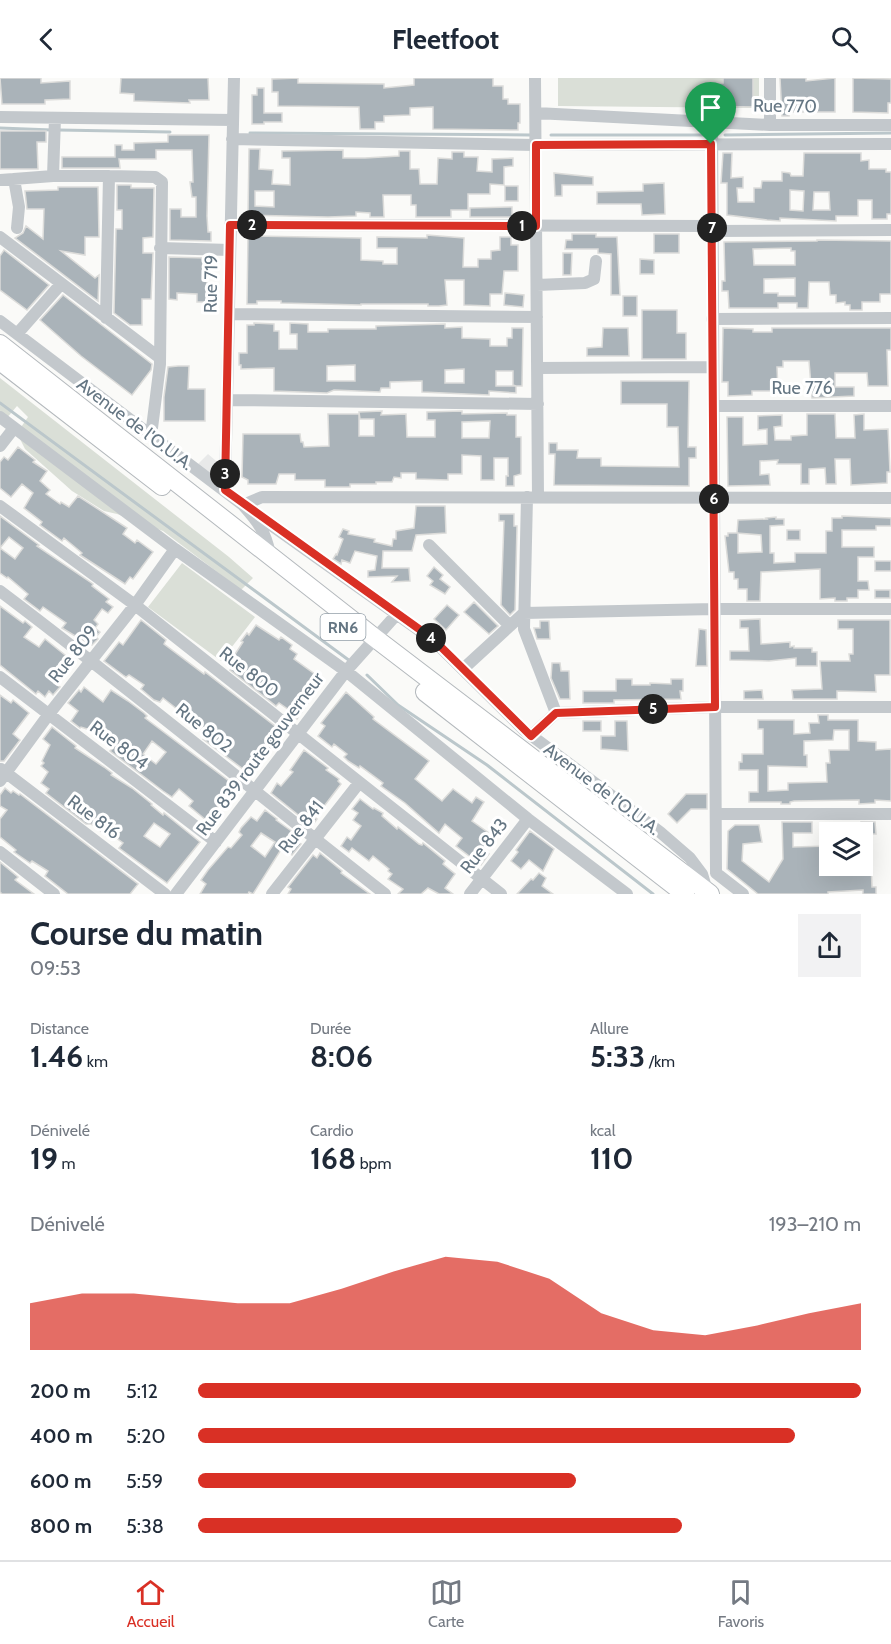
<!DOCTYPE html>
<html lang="fr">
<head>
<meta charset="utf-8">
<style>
	body { margin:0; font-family:Cabin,sans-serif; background:#f2f2f3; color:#1f2937; height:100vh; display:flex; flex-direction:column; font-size:22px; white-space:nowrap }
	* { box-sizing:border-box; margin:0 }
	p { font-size:20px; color:#747a83 }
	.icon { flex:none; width:33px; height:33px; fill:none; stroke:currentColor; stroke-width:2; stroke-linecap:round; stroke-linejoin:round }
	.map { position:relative; height:816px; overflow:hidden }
	.drawer { display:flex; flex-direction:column; background:#fff; flex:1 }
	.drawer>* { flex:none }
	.controls { position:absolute; left:819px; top:744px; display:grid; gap:12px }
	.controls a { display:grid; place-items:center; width:54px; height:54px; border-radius:0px; background:#fff; box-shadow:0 6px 24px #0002; font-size:30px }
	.pin { position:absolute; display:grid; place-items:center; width:51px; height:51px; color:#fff; margin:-62px -26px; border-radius:50% 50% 50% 0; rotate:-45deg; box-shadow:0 0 6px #0007 }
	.pin .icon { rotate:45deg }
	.km { position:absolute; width:30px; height:30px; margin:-15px; border-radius:50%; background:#222; color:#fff; font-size:16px; line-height:30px; text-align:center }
	.round { display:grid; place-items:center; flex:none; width:63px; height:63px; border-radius:0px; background:#f2f2f3 }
	.headline { display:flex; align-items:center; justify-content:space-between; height:102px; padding:0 30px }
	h1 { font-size:33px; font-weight:700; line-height:45px }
	.stats { display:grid; grid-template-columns:repeat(3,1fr); gap:9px; height:102px; padding:6px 30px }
	.stats div { display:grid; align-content:center }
	.stats b { font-size:30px; font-weight:700 }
	.stats small { font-size:16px; font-weight:400 }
	.stats p { font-size:16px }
	.chart { height:168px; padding:12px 30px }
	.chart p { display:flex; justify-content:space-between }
	.chart svg { width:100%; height:108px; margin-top:6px; fill:#d93025; opacity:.7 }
	ul { padding:0 30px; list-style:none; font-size:20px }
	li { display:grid; grid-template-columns:96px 72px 1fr; align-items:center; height:45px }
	li i { height:15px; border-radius:8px; background:#d93025 }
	header { display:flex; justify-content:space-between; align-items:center; height:78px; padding:0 30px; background:#fff; font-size:27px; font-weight:700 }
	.tabs { display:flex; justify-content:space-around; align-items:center; height:84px; border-top:2px solid #e0e1e3; background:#fff; font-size:16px; color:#747a83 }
	.tabs a { display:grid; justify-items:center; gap:3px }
	.tabs .current { color:#d93025 }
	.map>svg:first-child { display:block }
	.built { fill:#e8e9e9 }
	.green { fill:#dadfd7 }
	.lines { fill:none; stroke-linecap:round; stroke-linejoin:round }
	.stream { stroke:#bbc7cb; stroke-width:3 }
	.building { fill:#aab3b9; stroke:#dcdcda; stroke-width:1.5; fill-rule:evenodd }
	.highway-casing { stroke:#b4b9bd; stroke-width:20 }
	.minor { stroke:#c3c8cc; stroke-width:12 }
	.highway { stroke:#fff; stroke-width:18 }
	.route-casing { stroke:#fff; stroke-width:12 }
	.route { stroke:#d93025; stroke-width:8 }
	.labels { text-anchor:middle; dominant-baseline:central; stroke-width:6; stroke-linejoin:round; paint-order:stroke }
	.shield { fill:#fff; stroke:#939fa8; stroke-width:1.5 }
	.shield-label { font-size:16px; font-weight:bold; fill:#657683 }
	.street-label { font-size:18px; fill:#657683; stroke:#fff }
</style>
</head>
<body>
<header><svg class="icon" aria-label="back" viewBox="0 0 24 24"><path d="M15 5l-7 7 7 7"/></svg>Fleetfoot<svg class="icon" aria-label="search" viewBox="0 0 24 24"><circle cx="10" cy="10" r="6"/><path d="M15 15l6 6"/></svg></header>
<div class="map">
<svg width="891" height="816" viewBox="0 0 891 816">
	<rect width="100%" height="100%" fill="#fafaf8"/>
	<path class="built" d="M208,376L222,388L212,400L197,387Z"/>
	<path class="green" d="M558,0H759V30L558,28Z
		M0,300L229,479L253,500L241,512L163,453L117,436L104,433L72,413L25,371L17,355L28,339L17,328L6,341L0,337Z
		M182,485L255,539L221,583L148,529Z"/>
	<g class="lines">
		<path class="stream" d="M0,50L52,52
			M59,52L170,54
			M250,55L531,57
			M551,57H704
			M725,57L891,55
			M0,325L350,583
			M367,597L398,627L487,687L653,816"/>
	</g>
	<path class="building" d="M0,0H41V5L70,3V21L45,22V26H2Z
		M121,0H208L209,22H189L190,25L134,23V16L120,15Z
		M298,0V5L384,6V10L414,7V0H493V8H503V21H508V26H520V45H518V52L433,51V29L410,30V37L384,38V44H375V51H360L359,29L278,28V14H272V1Z
		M723,0H753V29L698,28V16H703V5H723Z
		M780,0H806V3L835,0V34H789V38H782Z
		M853,0L891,1V25H888V35L853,34Z
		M257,10H264V35H282V44H264V46H252V17H257Z
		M0,53H46V64H37L38,91H0Z
		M168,57H209L207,138L208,154H211V163L170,162V131H181V139H196V119H192L190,104H193L192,72H156V81H119L120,90H62V79H115V67H122V72H134V65L168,64Z
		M249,71H260L259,91L273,92L272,106L290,107V80H282V73L343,72V80H365L399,78V73H410V91H419L420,106H437L438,80L452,81V74H464V79H478L477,93L492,94V81L513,80V88L504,89V107L490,106V116H468V132H451V139H416V127H411V117H383L384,139H370V135L356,134V138L328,139L248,137ZM255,113H274V129L255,128Z
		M723,75H732L731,100L743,99V110H737L738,124H754V110H761L762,103H782V94L790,95L791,98H803L804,75H861V83L869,82V91H886V94H891V136H887V141H872V122H858V138H836V143L780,140V143L767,142L727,137V105H721ZM790,112L804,113L803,133L790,132ZM814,114H829L830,132H813Z
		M554,95L593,99V107H562V118H555Z
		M664,105L665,136L642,137L641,126H597V114L643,113V106Z
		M117,107H131V110H154L153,159L143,160V175H153L151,221H142V247H130L114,235L116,151H122V132H117Z
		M505,108H518V123H505Z
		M58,109H98L99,159H85V177L61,173L95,200L99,197L98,223L15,160L23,155L26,148L43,161L44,131H27L25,113L58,112Z
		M512,129V139H470V130Z
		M572,156H596V159H617L620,217H611V176L598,175V171H565L566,162H572Z
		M654,156H679V175H654Z
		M427,157L464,160L463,189H478V181H491V173L500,172V159H511V167H518V193H504L502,216H490V228L464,227V202H445L447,227L439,228H428V226H361V227L281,225V223H257V226H247L248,158L361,160V182L383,183V186H397V170H377V159L427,160Z
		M817,162L891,163V216H880V224H862V232H850V227H845V224L836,225V217H830L829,204H809L808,230H797V225H778V230H729L728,213H722V203H725L724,164L817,163ZM791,170V173H795V187H754L753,171ZM795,200V218H778V215H764V201Z
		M4,172L49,207L27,232L0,212V178Z
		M563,175H572L571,197H563Z
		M169,179L207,180V224H197V216L177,215V222L169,221Z
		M640,181L654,182V196H640Z
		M505,215L524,217L523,229L504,227Z
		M63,217L152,286L151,292L132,317L81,278L40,242Z
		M623,218H637V238H623Z
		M642,232H677V255H686V281H642Z
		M254,245L274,246V253H279V271H297V256H290V245L308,246V254H328V251H376V248L445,246V250L462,249V260L490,261V268H507V260H512V250H523L522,308H516V315L489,313V317L422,314V303L390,304V310H381L380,314L334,312L327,315L274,313V290L241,291V287H239V275H247V247H254ZM355,287V303H327V288ZM464,291V305H445V292ZM496,293H513V307L516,308H496Z
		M603,250H628L629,278H587V270L602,269Z
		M723,250L753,251V254H772V250H891V272H887L888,308H868L867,295H835V309H854V318L812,320L809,283H783V289H777L778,313H752V317L728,318V304H722Z
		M178,288H189L188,311H205V343H164V319L168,289Z
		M621,303H689L688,369H696V380H689V408L554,407L555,376H549V365H557V372H578L577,380H601V388L679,389L678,349H667V326H621Z
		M382,333L381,337L406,336L407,359H435V342H427V334L462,333V336L507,335V337H516V359H521V396L514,398V408H506V398H509H508V380H494V402H481V378L462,377V396H448V402L416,401V395H401V400L394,399L392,404H376V406H350V409H325V402H295V396H279L276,406H248V402L242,399L243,356H300L301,364H303L304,369L329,368L328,336H359V358H374V341H360L359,334ZM490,343L489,360H462V344Z
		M807,336H835L836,360H855L854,337L864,336V352L888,351L890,394H887V405L851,407L850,381H835L836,406H826L825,390L809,391V406H801V386H777L778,382L760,383V397L769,396L770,407L728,408L727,339H743V367L767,366V351L758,352V338L782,337V348L774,349L775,362H791V358L807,357Z
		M18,369L35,382L33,384L47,393L40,403L50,412L46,416L60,426L61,424L69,429L78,418L127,450L123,456L135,465L137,462L153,474L133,501L130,499L125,506L80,477L82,475L64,460L62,463L40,447L42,444L24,430L33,415L22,406L11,419L0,410V384L4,379L8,382Z
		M416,428H445L446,455L416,457L412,473H383L382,490H409L410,503L392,504L397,498L368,499V493L375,492L377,478L355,473L350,485L342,482L341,486L333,481L336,476L337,477L343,461L339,459L343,451L349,453L348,456L375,461L374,464L392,468L393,461H396V453L414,450Z
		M499,436H514V448H517L515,532L510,537L501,527L504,443H499Z
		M0,438L39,467L37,468L93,506L92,508L109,521L106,524L113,529L108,535L102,531L94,542L98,546L95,550L100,554L96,559L98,561L92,567L86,562L85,564L62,550L66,545L43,529L40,533L24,521L28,516L8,499L7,500L0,495ZM9,459L23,470L15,481L0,470Z
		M842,438L891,440V448H876V452H842V469H874V479H858V503H868L869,512H858V520H847V523H835V520L820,521V491L761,494L760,523H747V511H738V501H734V494H729L725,458H728V455H738V475L762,474L761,457L737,455L738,442L767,441L766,440L776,439V441H784V447L770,448V475H774V485L795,484V475H826V453H832V440H842Z
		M787,452H800V462H787Z
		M875,483H891V493H875Z
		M434,489L443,497L440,501L450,509L445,516L430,507L433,503L427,498Z
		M875,512H890V520H875Z
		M474,524L498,548L489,556L464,534Z
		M447,527L459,537L446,552L434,541Z
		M0,528L23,545L25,543L32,549L24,559L39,569L45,561L70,581L68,583L72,587L67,594L64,592L54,605L60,609L53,617L49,613L45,619L38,613L36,616L0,587Z
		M760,541L761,566L790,564V569L794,568V570H812V574H817V588H796V580L769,583L730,582V573H749L748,550H740V542Z
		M141,542L166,562L164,566L204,596L205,594L284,655L251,697L203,661L207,656L177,631L163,620L160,624L154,622L141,611L144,607L129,597L126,599L123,597L104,583L119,564L123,567Z
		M838,542H890V597H875L876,614L837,613V621H793L792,612L822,611L820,583H850L849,576H853V551H838Z
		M540,543H549L550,561H537L534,550H540Z
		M256,547L279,562L281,559L292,567L290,571L297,576L294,581L323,602L306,624L308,625L297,641L290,636L292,634L279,625L276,628L230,592L234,586L230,584L243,564L241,563L247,555L249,557Z
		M699,551L706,552L707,588H696Z
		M552,585H560L561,593H569L570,621H560L551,600Z
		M616,601H632V607H650V605L671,606V601H683V613H680L681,621L614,622V625H583V613H616Z
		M84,609L103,624L111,612L128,623L144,635L147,638L145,640L241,712L226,729L221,725L206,742L189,728L193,723L179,711L172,719L163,713L110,673L113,670L87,651L81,649L80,650L71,643L78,633L68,625L79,612L81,614ZM152,663L166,674L156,686L143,676Z
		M762,612L763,621H744V613Z
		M346,614L374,639L373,641L429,683L415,701L442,723L453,711L472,725L476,719L484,724L472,743L493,758L483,771L489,776L481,787L456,768L462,760L445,746L439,755L405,725L381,708L383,705L360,688L359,690L348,683L344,679L347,676L334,666L332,669L318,658L325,648L321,645Z
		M0,617L11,625L13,622L29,635L13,656L20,662L4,683H0Z
		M818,637H828V642H858V663L876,664V672L891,671V723L875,722V725L859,726V722L794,723L790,724V726H781V724H749V714H758V692H739V684H742V676H763V651H758V642H794V656L810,655L809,645H819ZM834,652H849V672H829L830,685H826L827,704L788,705V712L768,713V688L807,689V677H804V663L833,662Z
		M583,643H601V653H583Z
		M615,643H627L628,673L601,671V658H615Z
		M52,649L76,668L75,670L104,689L112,695L111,697L132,710L152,726L151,727L163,737L164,735L200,764L167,805L119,770L123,765L105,752L103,755L91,746H86L46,715L49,711L41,705L48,694L41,688L44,685L42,683L50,667L43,661ZM154,745L170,756L160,769L144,758Z
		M304,672L328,690L326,692L339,701L338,703L341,706L315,740L317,741L312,748L271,715L277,705L281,708L293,694L290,692L293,688Z
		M5,710L11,715L13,713L19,717L20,716L138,806L130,816H68L45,798L48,793L32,783L30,785L14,774L16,772L0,759V741L7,732L0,728V717Z
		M686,716H707V731H691L677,745L668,736Z
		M360,721L373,731L374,730L383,735L382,738L397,751L398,749L419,766L422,767L423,765L445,783L443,786L455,796L445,810L453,816H439L428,810L421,816H398L403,811L388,801L392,796L388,793L389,791L373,778L369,783L352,770L349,774L341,768L347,759L351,762L361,748L353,742L358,735L352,731Z
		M265,732L277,741L276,742L297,757L293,761L301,766L292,777L282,770L253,816L249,814L248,816H200L206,806L201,802L208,792L228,769L231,770L242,757L239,754L241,750L251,739L257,743ZM261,755L275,764L265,779L251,768Z
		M782,744H812V755H793V769L830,768V788H862V785H871L872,809H876V816H863V812L828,814V816H758L727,791L728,753L735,747H759L762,764L743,766L742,783L769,804L783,781Z
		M861,744H875L876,756H871V765H862Z
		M530,753L554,771L543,793L529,782L521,791L511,783L518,774L516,772Z
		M320,775L342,793L341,795L370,816H288L291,811L288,809L313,777L317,780Z
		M0,784L18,799L15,802L34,816H2L0,814Z
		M539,795L546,800L542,808L553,816H517L531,801L533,802Z"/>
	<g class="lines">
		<defs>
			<path id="highway" d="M0,266L375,560L710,816
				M0,283L162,408
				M425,614L685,816"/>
		</defs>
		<use href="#highway" class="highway-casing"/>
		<path class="minor" d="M535,0L538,419
			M770,0V47
			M536,35L770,47H891
			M0,39L233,42
			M712,44L716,795
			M232,61L536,67L891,66
			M53,98L55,40
			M14,101L19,129L17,150
			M0,102L53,98H109L155,99L162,104L160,286L151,358
			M230,147L712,148
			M712,153L891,152
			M0,159L160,280
			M160,170L230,172
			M537,207L585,205L594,201L596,183
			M229,236L537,239
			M106,240L109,98
			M712,241L891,240
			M0,243L243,427L433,562L524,652L660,754L690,780L702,796L707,813
			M17,256L61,206
			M537,290L713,289
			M227,322L538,326
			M713,328H891
			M0,339L175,471L346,593L528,741L627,816
			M0,368L14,350
			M225,412L234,0
			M527,419L524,551L556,635
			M0,428L135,527L501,816
			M429,467L510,548
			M270,476C265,453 259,445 243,427L262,419L891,420
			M0,513C130,611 256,715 385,816
			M463,591L524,535L714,531H891
			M0,599L216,764
			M531,658L556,635L715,629H891
			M1,691L165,816
			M0,703L49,636L135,527L175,471
			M716,736H891
			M0,774L54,816
			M716,795L743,816
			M176,816L346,593L397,536
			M272,816L359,705
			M470,816L528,741"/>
		<use href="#highway" class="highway"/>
	</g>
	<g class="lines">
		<defs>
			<path id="route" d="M711,66L715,629L556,635L531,658L433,561L225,412L230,147L536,148V67Z"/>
		</defs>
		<use href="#route" class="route-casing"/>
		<use href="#route" class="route"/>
	</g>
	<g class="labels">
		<rect class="shield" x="320.5" y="536" width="45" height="26" rx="4.5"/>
		<g class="shield-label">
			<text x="343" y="549">RN6</text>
		</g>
		<g class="street-label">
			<text transform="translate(785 28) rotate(1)">Rue 770</text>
			<text transform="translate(211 206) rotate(-89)">Rue 719</text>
			<text x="802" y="310">Rue 776</text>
			<text transform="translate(135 346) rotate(37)">Avenue de l'O.U.A.</text>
			<text transform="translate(73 576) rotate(-52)">Rue 809</text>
			<text transform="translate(249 594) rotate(38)">Rue 800</text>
			<text transform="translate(204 650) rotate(39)">Rue 802</text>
			<text transform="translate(119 667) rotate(37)">Rue 804</text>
			<text transform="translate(260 676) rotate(-53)">Rue 839 route gouverneur</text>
			<text transform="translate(602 711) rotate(37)">Avenue de l'O.U.A.</text>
			<text transform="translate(94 739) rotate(37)">Rue 816</text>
			<text transform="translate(301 749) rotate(-52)">Rue 841</text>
			<text transform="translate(484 768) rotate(-52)">Rue 843</text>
		</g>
	</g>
</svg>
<div class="controls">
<a><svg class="icon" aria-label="layers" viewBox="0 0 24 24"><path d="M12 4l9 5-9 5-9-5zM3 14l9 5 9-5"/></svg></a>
</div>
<div class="pin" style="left:711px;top:66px;background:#1e9e55"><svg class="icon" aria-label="arrive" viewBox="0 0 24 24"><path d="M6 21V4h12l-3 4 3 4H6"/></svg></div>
<b class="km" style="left:522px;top:148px">1</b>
<b class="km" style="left:252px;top:147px">2</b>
<b class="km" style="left:225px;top:396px">3</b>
<b class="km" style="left:431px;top:560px">4</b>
<b class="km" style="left:653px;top:631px">5</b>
<b class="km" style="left:714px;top:421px">6</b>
<b class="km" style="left:712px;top:150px">7</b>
</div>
<section class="drawer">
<div class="headline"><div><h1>Course du matin</h1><p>09:53</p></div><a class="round"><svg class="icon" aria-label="share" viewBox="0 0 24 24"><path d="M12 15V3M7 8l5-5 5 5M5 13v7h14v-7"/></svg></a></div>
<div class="stats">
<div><p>Distance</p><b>1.46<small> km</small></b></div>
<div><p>Durée</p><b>8:06</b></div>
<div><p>Allure</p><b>5:33<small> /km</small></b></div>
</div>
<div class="stats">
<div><p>Dénivelé</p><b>19<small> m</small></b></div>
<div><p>Cardio</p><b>168<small> bpm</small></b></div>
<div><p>kcal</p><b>110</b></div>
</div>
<div class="chart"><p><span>Dénivelé</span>193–210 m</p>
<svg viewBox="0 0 160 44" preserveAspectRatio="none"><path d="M0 44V25L10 21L20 21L30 23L40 25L50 25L60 19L70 12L80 6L90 8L100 15L110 29L120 36L130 38L140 34L150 29L160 25V44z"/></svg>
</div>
<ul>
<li><b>200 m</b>5:12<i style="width:100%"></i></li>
<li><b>400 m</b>5:20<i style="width:90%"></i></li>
<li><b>600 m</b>5:59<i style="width:57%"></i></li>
<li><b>800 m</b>5:38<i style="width:73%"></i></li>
</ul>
</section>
<nav class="tabs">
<a class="current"><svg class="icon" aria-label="home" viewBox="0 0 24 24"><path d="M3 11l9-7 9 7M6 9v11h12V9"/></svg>Accueil</a>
<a><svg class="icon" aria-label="map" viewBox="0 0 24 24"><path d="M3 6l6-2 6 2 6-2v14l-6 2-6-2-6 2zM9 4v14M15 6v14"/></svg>Carte</a>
<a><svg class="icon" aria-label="saved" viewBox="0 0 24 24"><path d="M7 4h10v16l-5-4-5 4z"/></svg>Favoris</a>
</nav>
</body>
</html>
